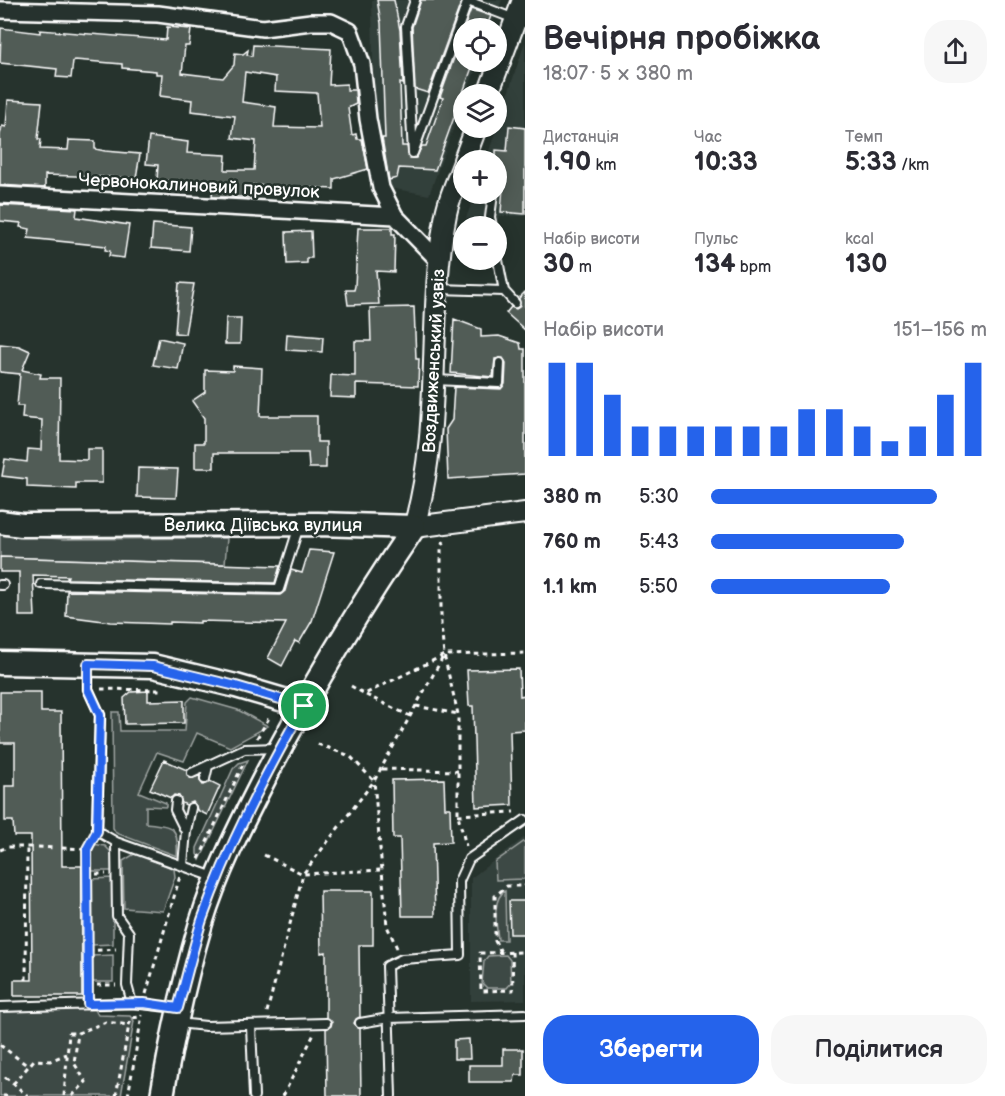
<!DOCTYPE html>
<html lang="uk">
<head>
<meta charset="utf-8">
<style>
	body { margin:0; font-family:"Balsamiq Sans",sans-serif; background:#f7f7f7; color:#2b2b33; height:100vh; display:flex; flex-direction:column; font-size:22px; white-space:nowrap }
	* { box-sizing:border-box; margin:0 }
	p { font-size:20px; color:#7c7c81 }
	.icon { flex:none; width:33px; height:33px; fill:none; stroke:currentColor; stroke-width:2; stroke-linecap:round; stroke-linejoin:round }
	.map { position:relative; flex:1; overflow:hidden }
	.sheet { display:flex; flex-direction:column; background:#fff; width:480px }
	.sheet>* { flex:none }
	.buttons { position:absolute; left:453px; top:18px; display:grid; gap:12px }
	.buttons a { display:grid; place-items:center; width:54px; height:54px; border-radius:50%; background:#fff; box-shadow:0 3px 15px #0003; font-size:30px }
	.pin { position:absolute; display:grid; place-items:center; width:51px; height:51px; color:#fff; margin:-26px; border:3px solid #fff; border-radius:50%; box-shadow:0 2px 6px #0007 }
	.round { display:grid; place-items:center; flex:none; width:63px; height:63px; border-radius:24px; background:#f7f7f7 }
	.headline { display:flex; align-items:center; justify-content:space-between; height:102px; padding:0 18px }
	h1 { font-size:33px; font-weight:700; line-height:45px }
	.stats { display:grid; grid-template-columns:repeat(3,1fr); gap:9px; height:102px; padding:6px 18px }
	.stats div { display:grid; align-content:center }
	.stats b { font-size:26px; font-weight:700 }
	.stats small { font-size:16px; font-weight:400 }
	.stats p { font-size:16px }
	.chart { height:168px; padding:12px 18px }
	.chart p { display:flex; justify-content:space-between }
	.chart svg { width:100%; height:108px; margin-top:6px; stroke:#2563eb; stroke-width:6 }
	.cta { display:flex; gap:12px; margin-top:auto; padding:12px 18px }
	.cta a { flex:1; height:69px; border-radius:24px; background:#2563eb; color:#fff; font-size:24px; font-weight:700; line-height:69px; text-align:center }
	.cta a+a { background:#f7f7f7; color:#2b2b33 }
	ul { padding:0 18px; list-style:none; font-size:20px }
	li { display:grid; grid-template-columns:96px 72px 1fr; align-items:center; height:45px }
	li i { height:15px; border-radius:8px; background:#2563eb }
	main { display:flex; flex:1; min-height:0 }
	.map>svg:first-child { display:block }
	.built { fill:#333f3a }
	.green { fill:#3e4944; stroke:#9ea4a2; stroke-width:1.5 }
	.building { fill:#515c57; stroke:#fff; stroke-width:1.5; fill-rule:evenodd }
	.lines { fill:none; stroke-linecap:round; stroke-linejoin:round }
	.service-casing { stroke:#fff; stroke-width:12 }
	.minor-casing { stroke:#fff; stroke-width:20 }
	.tertiary-casing { stroke:#fff; stroke-width:24 }
	.secondary-casing { stroke:#fff; stroke-width:27 }
	.path { stroke:#fff; stroke-width:3; stroke-dasharray:4.5 4.5; stroke-linecap:butt }
	.service { stroke:#26332d; stroke-width:8 }
	.minor { stroke:#26332d; stroke-width:15 }
	.tertiary { stroke:#26332d; stroke-width:20 }
	.secondary { stroke:#26332d; stroke-width:22 }
	.route-casing { stroke:#fff; stroke-width:12 }
	.route { stroke:#2563eb; stroke-width:8 }
	.labels { text-anchor:middle; dominant-baseline:central; stroke-width:5; stroke-linejoin:round; paint-order:stroke }
	.street-label { font-size:18px; fill:#fff; stroke:#26332d }
</style>
</head>
<body>
<main>
<div class="map">
<svg width="525" height="1096" viewBox="0 0 525 1096">
	<rect width="100%" height="100%" fill="#26332d"/>
	<filter id="ink" filterUnits="userSpaceOnUse"><feTurbulence type="fractalNoise" baseFrequency=".0167" numOctaves="2"/><feDisplacementMap in="SourceGraphic" scale="12" xChannelSelector="R" yChannelSelector="G"/><feConvolveMatrix kernelMatrix="1 2 1 2 8 2 1 2 1" color-interpolation-filters="sRGB"/></filter>
	<g filter="url(#ink)">
		<path class="built" d="M372,0H502L491,28H464V62H479L466,94H464L463,102L429,195L384,187L374,130Z
			M525,42V216H500L493,226L466,218L475,194H496V160H486Z
			M525,837V1000L471,1001V878Z"/>
		<path class="green" d="M0,535L64,539L227,538L225,564L0,557Z
			M192,697L238,710L268,726L230,747L197,733L184,761L157,752L139,792L166,803V807L146,806V823C173,826 179,826 177,856L116,833L113,828L112,712H119L120,731H185L187,702Z
			M248,760L200,860L197,854V848L233,769L239,763Z
			M525,841V879L496,880L495,862Z
			M93,844L105,846L112,853L113,871H91Z
			M136,853L174,869L175,877L163,911L124,908L123,861Z
			M113,878V944L92,945L91,879Z
			M505,891L506,940H498C497,926 491,899 505,891Z
			M113,955V982H92V956Z
			M506,955L510,960L511,983L507,988H487L482,983L484,961L488,956Z
			M94,1008L98,1015L130,1016L134,1021L121,1096H0V1012Z"/>
		<path class="building" d="M377,0H394L400,30L403,84L400,83L402,146H407L410,158H416L422,146H426L443,98L440,97L464,30V62H474L435,170L399,168L397,178L389,180L382,138H385L381,23Z
			M421,0H462L428,93L415,89L412,27Z
			M471,9L491,16L486,28H464Z
			M167,27L191,29L189,46H185L182,73L223,78L234,65L235,53L243,54L248,50L247,55L252,56L253,45L331,49L329,85L347,84V90H355L356,104L348,108L352,135L356,134L357,139H362L368,169L334,179V189L252,185V197H212L213,184L157,180L158,165L146,164L149,137L188,142L187,153L226,155L225,170H254L256,141L232,138L235,116L191,111L192,100L160,96L162,74H156V71L122,68V64L75,60L73,61L71,78L56,77L57,69L0,63L1,28L40,33V30L166,40ZM245,72L276,77L275,91L317,93L320,128L274,127L276,107L242,102Z
			M8,100L42,102L38,139H41L40,149L68,150L69,140L95,141V149L105,151L140,154L136,178L45,175V188L0,185V135L2,126L6,127Z
			M509,126L525,128V214L501,212L504,175L496,174V150L507,151Z
			M0,205L77,209L76,217L129,225L124,258L109,256L110,251L105,250L106,246L28,238L30,229L20,227L21,223L0,221Z
			M153,224L191,227L189,251L151,248Z
			M358,228H392V234H395L394,272L376,271L379,304L348,305L346,290H354L355,286Z
			M311,231L312,258H307V263L287,264L286,232Z
			M179,283L194,284L185,334L175,333Z
			M525,292V330L506,313L511,307L516,309L519,307V298Z
			M414,307L416,359H419L418,386L356,384V398L330,397L331,375L355,376V341H371L370,308Z
			M226,318H241L240,344H225Z
			M454,319L481,329V337L499,336L520,343L521,349H525V474L448,479L446,429L452,420L454,387L501,389L505,384L506,363L503,358L495,359L493,377L451,373Z
			M287,334L323,337L322,352L286,350Z
			M159,338L183,343L178,369L153,365Z
			M0,344L19,346L30,351L22,370L41,374L40,378H60L59,459L87,460V449H102V483H76V489L27,487V479L2,476L5,459L27,462L28,449L41,450L42,420L22,418L23,406H17L20,374L0,372Z
			M233,366L262,368L260,416H317V442H326V468H309L308,453H214V468H195V443H204V418L192,401L205,392V370L233,371Z
			M138,468L178,469L176,498L137,497Z
			M309,550L334,552L312,621L299,643L295,641L282,666L268,658L286,623L200,621V623L170,622V624L111,622L66,616L67,591L280,595L285,591L291,570L302,573Z
			M0,557L280,566L275,583L67,579L68,576L33,575L35,616H19V572H0Z
			M519,669L520,696L525,695V730L510,731L512,805L476,807L473,706H469L467,670Z
			M148,691V701L184,700V723L125,724L124,698L131,692Z
			M0,692H41V712H61L62,866H82V996H14V980H32L31,836H14L13,821H5V786H15V743H0Z
			M164,760L187,770L189,778L200,776V781L203,785L210,781L220,786L207,815L197,810L196,806L193,802L186,805L182,803L179,796L174,795L171,798L150,789Z
			M444,779L445,808H450L451,842L433,843L435,916H402L400,838H393L392,780Z
			M320,891H373V945H359L360,1017L356,1019L354,1023L360,1029L361,1096H327L326,1029L331,1026L332,1022L326,1017V952L321,953Z
			M509,901H525V934H510Z
			M469,1039L470,1059H454V1040Z
			M503,1049H523V1075H515L514,1082H469V1065H503Z"/>
		<g class="lines">
			<defs>
				<path id="service" d="M415,0L406,26L413,153L468,0
					M468,1L525,23
					M492,226L490,217L493,194
					M496,250L504,291
					M438,289L504,291L515,303
					M435,380L499,383L500,363
					M41,584L279,589L299,526
					M0,585H3
					M88,668V689L100,715L97,831L116,842L214,877
					M192,773L244,749L276,748
					M205,779L208,766
					M176,801L175,810L185,830
					M116,842L117,916L129,933L127,985L132,1003L177,1008
					M183,865L186,831L191,808
					M0,1007L132,1003
					M178,1023L206,1026L326,1023
					M360,1023L389,1018L525,1014
					M251,1026L254,1096
					M391,1096L387,966L402,959L460,955L459,881L469,859L525,820"/>
				<path id="minor" d="M0,10L158,14L263,28L311,22H331L350,31L362,64L368,119L381,188L395,216L439,261
					M0,195L395,216"/>
				<path id="tertiary" d="M488,94L523,0
					M464,160L476,128
					M464,162C458,179 449,197 446,214C426,317 444,423 414,527L525,513"/>
				<path id="secondary" d="M0,522L22,525L318,524L414,527
					M0,663L153,666L236,686L304,706
					M162,1096C172,1038 184,980 201,923C216,874 240,826 263,781C308,693 359,608 414,527"/>
			</defs>
			<use href="#service" class="service-casing"/>
			<use href="#minor" class="minor-casing"/>
			<use href="#tertiary" class="tertiary-casing"/>
			<use href="#secondary" class="secondary-casing"/>
			<path class="path" d="M444,541L441,546V625L444,655L458,714V815L466,846
				M351,686L365,694L444,655L525,653
				M101,689L160,690
				M366,695L410,716
				M416,706L458,714
				M257,738L269,718
				M382,769L458,771
				M458,815L514,812
				M38,847L56,848
				M62,848L87,849
				M0,850L8,847H31
				M264,855L303,874L374,781L350,756L315,743
				M199,859L244,762
				M87,874H106
				M397,948L387,926L374,781L443,657
				M88,951L116,949
				M501,952L495,941V896L507,886H525
				M512,952L513,990L481,991L480,953L525,952
				M26,980L27,846
				M88,985H116
				M88,992L87,849L92,840
				M146,994L180,876
				M267,1012L303,874L380,870
				M0,1045L28,1066
				M5,1077L28,1096
				M13,1084L34,1060L50,1061L67,1054
				M3,1096H7
				M64,1096L69,1033H78
				M72,1096L86,1082L74,1063L78,1033L106,1022L129,1025
				M116,1096L129,1025L132,1018L139,1017
				M128,1096L142,1015
				M283,1096L314,1034"/>
			<use href="#service" class="service"/>
			<use href="#minor" class="minor"/>
			<use href="#tertiary" class="tertiary"/>
			<use href="#secondary" class="secondary"/>
		</g>
	</g>
	<g class="lines" filter="url(#ink)">
		<defs>
			<path id="route" d="M88,664L153,666L236,686L304,706C265,775 228,846 202,920C193,949 186,979 178,1008L144,1003L88,1004L87,849L97,831L100,715L88,689Z"/>
		</defs>
		<use href="#route" class="route-casing"/>
		<use href="#route" class="route"/>
	</g>
	<g class="labels">
		<g class="street-label">
			<text transform="translate(199 186) rotate(3)">Червонокалиновий провулок</text>
			<text transform="translate(434 361) rotate(-87)">Воздвиженський узвіз</text>
			<text x="263" y="525">Велика Діївська вулиця</text>
		</g>
	</g>
</svg>
<div class="buttons">
<a><svg class="icon" aria-label="locate" viewBox="0 0 24 24"><circle cx="12" cy="12" r="6"/><path d="M12 2v4M12 18v4M2 12h4M18 12h4"/></svg></a>
<a><svg class="icon" aria-label="layers" viewBox="0 0 24 24"><path d="M12 4l9 5-9 5-9-5zM3 14l9 5 9-5"/></svg></a>
<a>+</a>
<a>−</a>
</div>
<div class="pin" style="left:304px;top:706px;background:#1e9e55"><svg class="icon" aria-label="arrive" viewBox="0 0 24 24"><path d="M6 21V4h12l-3 4 3 4H6"/></svg></div>
</div>
<section class="sheet">
<div class="headline"><div><h1>Вечірня пробіжка</h1><p>18:07 · 5 × 380 m</p></div><a class="round"><svg class="icon" aria-label="share" viewBox="0 0 24 24"><path d="M12 15V3M7 8l5-5 5 5M5 13v7h14v-7"/></svg></a></div>
<div class="stats">
<div><p>Дистанція</p><b>1.90<small> km</small></b></div>
<div><p>Час</p><b>10:33</b></div>
<div><p>Темп</p><b>5:33<small> /km</small></b></div>
</div>
<div class="stats">
<div><p>Набір висоти</p><b>30<small> m</small></b></div>
<div><p>Пульс</p><b>134<small> bpm</small></b></div>
<div><p>kcal</p><b>130</b></div>
</div>
<div class="chart"><p><span>Набір висоти</span>151–156 m</p>
<svg viewBox="0 0 160 44" preserveAspectRatio="none"><path d="M5 44V6M15 44V6M25 44V19M35 44V32M45 44V32M55 44V32M65 44V32M75 44V32M85 44V32M95 44V25M105 44V25M115 44V32M125 44V38M135 44V32M145 44V19M155 44V6"/></svg>
</div>
<ul>
<li><b>380 m</b>5:30<i style="width:82%"></i></li>
<li><b>760 m</b>5:43<i style="width:70%"></i></li>
<li><b>1.1 km</b>5:50<i style="width:65%"></i></li>
</ul>
<div class="cta"><a>Зберегти</a><a>Поділитися</a></div>
</section>
</main>
</body>
</html>
